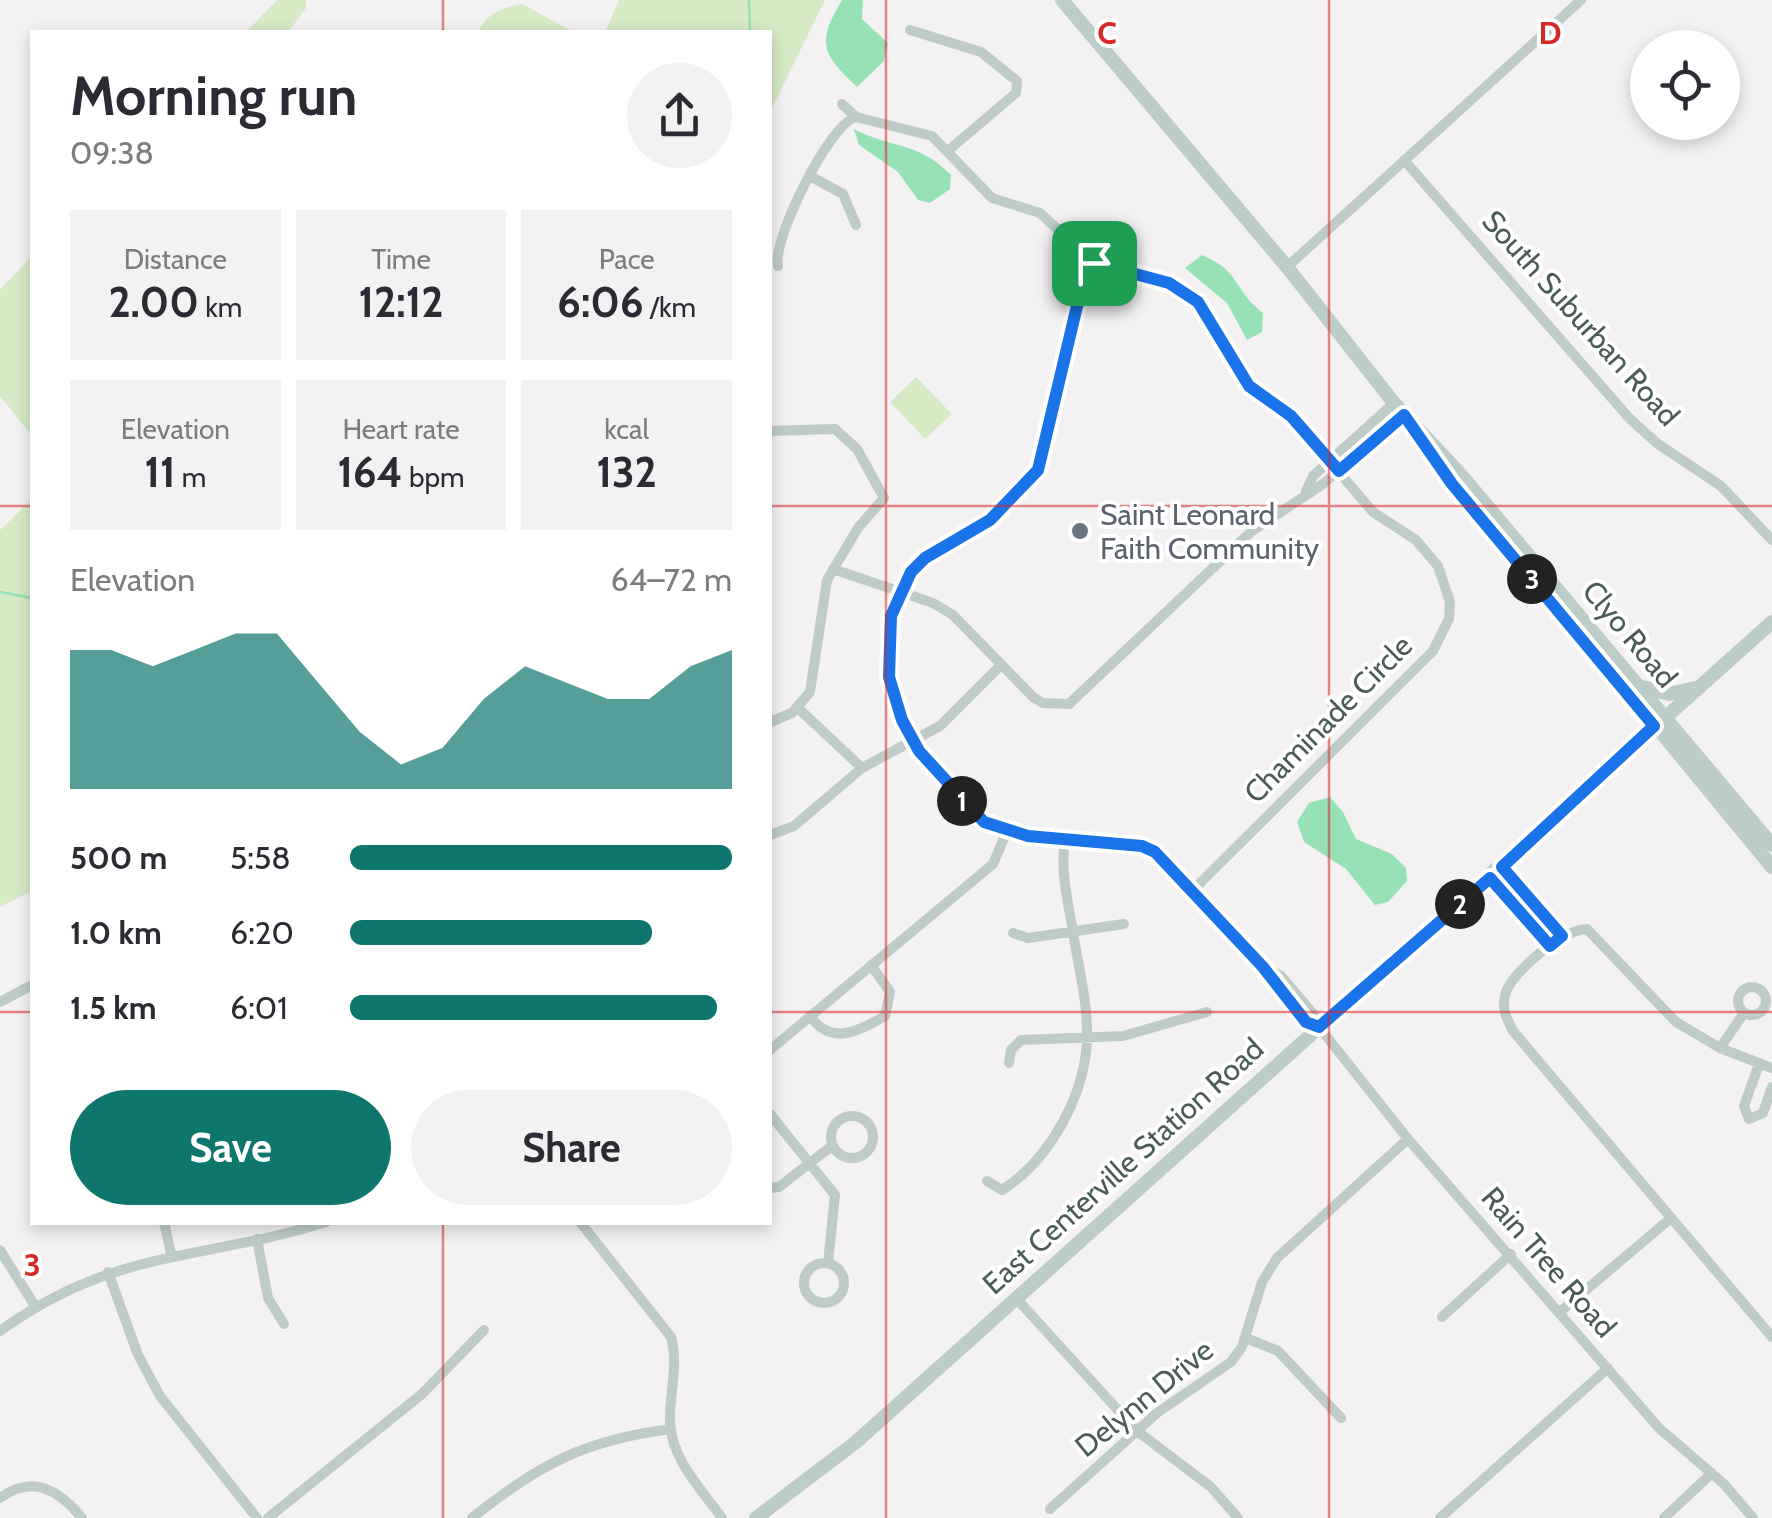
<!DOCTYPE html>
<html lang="en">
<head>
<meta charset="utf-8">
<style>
	body { margin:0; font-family:Cabin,sans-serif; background:#f2f2f3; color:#2b2b33; height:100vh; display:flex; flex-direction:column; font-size:38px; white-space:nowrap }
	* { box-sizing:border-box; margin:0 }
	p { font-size:32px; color:#7c7c81 }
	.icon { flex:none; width:55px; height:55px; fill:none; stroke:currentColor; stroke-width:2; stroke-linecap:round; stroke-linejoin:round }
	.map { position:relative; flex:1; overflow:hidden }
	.drawer { position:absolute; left:30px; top:30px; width:742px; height:1195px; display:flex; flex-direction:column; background:#fff; border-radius:0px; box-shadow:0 5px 15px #0003 }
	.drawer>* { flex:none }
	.buttons { position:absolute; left:1630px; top:30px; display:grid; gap:20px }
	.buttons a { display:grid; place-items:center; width:110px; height:110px; border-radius:50%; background:#fff; box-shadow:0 5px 15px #0003; font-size:50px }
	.pin { position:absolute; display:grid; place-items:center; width:85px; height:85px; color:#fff; margin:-42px; border-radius:20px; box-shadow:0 5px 15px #0006 }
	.km { position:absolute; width:50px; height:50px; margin:-25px; border-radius:50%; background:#222; color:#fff; font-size:28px; line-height:50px; text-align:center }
	.round { display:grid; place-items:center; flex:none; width:105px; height:105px; border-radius:52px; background:#f2f2f3 }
	.headline { display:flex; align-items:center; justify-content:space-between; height:170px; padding:0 40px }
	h1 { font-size:55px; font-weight:800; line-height:75px }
	.metrics { display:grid; grid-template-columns:repeat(3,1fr); gap:15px; height:170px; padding:10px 40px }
	.metrics div { display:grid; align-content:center; border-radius:0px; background:#f2f2f3; text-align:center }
	.metrics b { font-size:42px; font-weight:800 }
	.metrics small { font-size:28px; font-weight:400 }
	.metrics p { font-size:28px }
	.chart { height:280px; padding:20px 40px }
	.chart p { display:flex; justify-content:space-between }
	.chart svg { width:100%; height:180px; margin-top:10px; fill:#0f766e; opacity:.7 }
	.action { display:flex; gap:20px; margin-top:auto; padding:20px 40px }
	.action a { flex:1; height:115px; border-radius:60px; background:#0f766e; color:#fff; font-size:40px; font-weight:800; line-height:115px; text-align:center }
	.action a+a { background:#f2f2f3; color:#2b2b33 }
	ul { padding:0 40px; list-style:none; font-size:32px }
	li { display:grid; grid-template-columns:160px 120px 1fr; align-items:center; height:75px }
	li i { height:25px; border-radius:12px; background:#0f766e }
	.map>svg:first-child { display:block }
	.green { fill:#d5eac5 }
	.water { fill:#97e2b5 }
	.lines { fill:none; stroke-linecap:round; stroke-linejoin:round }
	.stream { stroke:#97e2b5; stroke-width:2.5 }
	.street { stroke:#becbc6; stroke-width:10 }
	.secondary { stroke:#bccdc8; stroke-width:14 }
	.route-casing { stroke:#fff; stroke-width:20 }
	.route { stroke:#1a73e8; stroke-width:12 }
	.grid { fill:none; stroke:#d62828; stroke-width:2.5; stroke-opacity:0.55 }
	.worship-dot { fill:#6b7280; stroke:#fff; stroke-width:4 }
	.labels { text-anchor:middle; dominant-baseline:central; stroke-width:8; stroke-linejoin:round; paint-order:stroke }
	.street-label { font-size:30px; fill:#4b5c56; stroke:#fff }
	.worship-label { font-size:30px; fill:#5b616d; stroke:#fff; text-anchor:start }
	.grid-label { font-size:32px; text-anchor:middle; font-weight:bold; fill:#d62828; stroke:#fff; stroke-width:8; stroke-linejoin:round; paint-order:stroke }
</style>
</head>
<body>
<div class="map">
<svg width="1772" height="1518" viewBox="0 0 1772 1518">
	<rect width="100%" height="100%" fill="#f3f1f2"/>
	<path class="green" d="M277,0H306V8L288,32H246Z
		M619,0H825L770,112V32H605Z
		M522,4L574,32H478C486,14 503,7 522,4Z
		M32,256V436L0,396V290Z
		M916,377L952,414L925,439L890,402Z
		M32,499V891L0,907V530Z"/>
	<path class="water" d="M842,0H863L862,19L888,43L884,61L857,87C822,54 816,43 842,0Z
		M854,129C892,149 918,141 951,175L950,189L930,203L918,200L898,172L859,145Z
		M1202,255C1242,272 1232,289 1263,313L1262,332L1247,340L1227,303L1185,268Z
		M1330,797L1343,812L1356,839L1392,854L1406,868L1407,881L1388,902L1375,905L1346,869L1304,842L1297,822L1309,803Z"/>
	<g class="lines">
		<path class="stream" d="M749,0L750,32
			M0,592L32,598"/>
		<path class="street" d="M910,30L981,52L1017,81L1016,93L950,149
			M842,104L856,117L932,136L992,198L1040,213L1094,263L1169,283L1198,302L1249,386L1291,416L1373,512L1416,540L1438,566L1450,602L1449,619L1433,651L1193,890
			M1404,160L1630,419L1658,444L1721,486L1772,540
			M810,176L843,194L856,225
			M1094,263C1060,327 1064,405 1039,468C1018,518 938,536 911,572C858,643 901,735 953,791C962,802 973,815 985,823C1029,848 1094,842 1142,846L1155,851L1263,967L1306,1022H1315
			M778,266C772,240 829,124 856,117
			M1287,267L1581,0
			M770,431L835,429L857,449L884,498L858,528L827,580L810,692L792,713L770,722
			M1306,491L1313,476L1394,403
			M833,569L933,603L953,615L1034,698L1043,703L1069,704L1252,531L1323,484L1404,415
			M798,708L862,768
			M770,835L794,826L862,768L940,726L1001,665
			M1502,867L1562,936
			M1490,878L1549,946
			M1013,933L1028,938L1124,924
			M1264,967L1281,976L1315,1016V1022L1408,1139L1659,1428L1724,1484L1753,1518
			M1738 1001a14 14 0 1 1 28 0a14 14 0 1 1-28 0Z
			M0,1002L32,985
			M810,1016C831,1046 857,1032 885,1016L890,992L871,965
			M1720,1048L1744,1013
			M770,1050L993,864L1007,831
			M1009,1063L1011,1050L1021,1040L1123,1036L1207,1012
			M1759,1064L1744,1106L1749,1119L1763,1113L1772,1087
			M1772,1068L1720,1048L1676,1022L1587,929C1564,929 1514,970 1506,992C1501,1007 1506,1018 1513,1031L1772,1337
			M770,1114L835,1195L828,1263
			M831 1137a21 21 0 1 1 42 0a21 21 0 1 1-42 0Z
			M987,1181L1002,1190C1051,1159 1088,1091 1087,1032C1087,999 1078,965 1073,932C1068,901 1060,871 1065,840
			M770,1188L779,1187L833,1145
			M164,1222L171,1254
			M580,1222L671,1337C679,1366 669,1393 670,1423C672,1460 702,1490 722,1518
			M257,1239L268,1298L284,1324
			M0,1250L35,1306
			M804 1283a20 20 0 1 1 40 0a20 20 0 1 1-40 0Z
			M108,1272L138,1355L160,1396L257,1518
			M1016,1298L1137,1431L1211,1487L1238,1518
			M1560,1312L1671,1218
			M1442,1317L1511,1254
			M0,1331C114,1248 202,1261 326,1222
			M1246,1338L1278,1351L1341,1418
			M0,1498C33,1474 59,1490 82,1518
			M1050,1509L1157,1413L1231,1362L1242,1347L1262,1282L1277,1258L1408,1139
			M268,1518L422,1394L484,1330
			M472,1518C539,1464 585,1440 671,1429
			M1440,1518L1608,1368
			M1664,1518L1712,1473"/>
		<path class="secondary" d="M1062,0L1287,267L1394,403L1462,476L1772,845
			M1431,453L1772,867
			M1638,686L1669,694L1695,688
			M756,1518L856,1442L1772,622"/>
	</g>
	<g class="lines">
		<defs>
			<path id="route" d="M1094,263L1169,283L1198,302L1249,386L1291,416L1339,471L1404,415L1452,484L1654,726L1502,867L1562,936L1550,946L1490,878L1319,1027L1306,1022L1263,967L1155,852L1142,846L1028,836L984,822L919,751L902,720L889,677L891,616L911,572L925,558L990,520L1038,470L1078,302Z"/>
		</defs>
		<use href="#route" class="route-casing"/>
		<use href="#route" class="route"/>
	</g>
	<path class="grid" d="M443,0V32M886,0V1518M1329,0V1518M0,506H32M770,506H1772M0,1012H32M770,1012H1772M443,1222V1518"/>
	<circle class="worship-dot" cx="1080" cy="531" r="10"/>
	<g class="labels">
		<g class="street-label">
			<text transform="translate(1581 318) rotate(48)">South Suburban Road</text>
			<text transform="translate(1630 634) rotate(50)">Clyo Road</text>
			<text transform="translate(1328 719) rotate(-45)">Chaminade Circle</text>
			<text transform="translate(1123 1166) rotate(-42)">East Centerville Station Road</text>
			<text transform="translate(1549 1262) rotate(49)">Rain Tree Road</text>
			<text transform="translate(1144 1398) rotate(-39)">Delynn Drive</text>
		</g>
		<g class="worship-label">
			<text x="1100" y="514">Saint Leonard<tspan x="1100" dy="34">Faith Community</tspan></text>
		</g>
	</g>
	<g class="grid-label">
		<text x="1107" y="44">C</text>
		<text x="1550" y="44">D</text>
		<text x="32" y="1276">3</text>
	</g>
</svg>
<div class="buttons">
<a><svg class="icon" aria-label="locate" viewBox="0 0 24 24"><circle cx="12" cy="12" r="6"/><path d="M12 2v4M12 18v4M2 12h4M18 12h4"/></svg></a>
</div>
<div class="pin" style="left:1094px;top:263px;background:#1e9e55"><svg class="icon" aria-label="arrive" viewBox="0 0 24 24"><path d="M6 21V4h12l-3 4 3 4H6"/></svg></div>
<b class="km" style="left:962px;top:801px">1</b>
<b class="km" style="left:1460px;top:904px">2</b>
<b class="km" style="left:1532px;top:579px">3</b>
<section class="drawer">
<div class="headline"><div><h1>Morning run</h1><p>09:38</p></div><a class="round"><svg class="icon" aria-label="share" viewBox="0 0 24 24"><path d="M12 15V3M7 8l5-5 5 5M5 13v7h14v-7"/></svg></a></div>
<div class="metrics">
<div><p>Distance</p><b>2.00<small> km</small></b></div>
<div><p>Time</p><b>12:12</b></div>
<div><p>Pace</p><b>6:06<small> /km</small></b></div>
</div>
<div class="metrics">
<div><p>Elevation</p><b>11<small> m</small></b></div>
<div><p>Heart rate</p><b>164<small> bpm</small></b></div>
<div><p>kcal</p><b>132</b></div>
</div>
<div class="chart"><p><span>Elevation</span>64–72 m</p>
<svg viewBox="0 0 160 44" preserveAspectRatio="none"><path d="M0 44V10L10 10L20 14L30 10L40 6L50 6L60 18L70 30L80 38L90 34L100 22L110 14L120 18L130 22L140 22L150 14L160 10V44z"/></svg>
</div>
<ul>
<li><b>500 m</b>5:58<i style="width:100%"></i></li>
<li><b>1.0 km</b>6:20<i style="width:79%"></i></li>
<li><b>1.5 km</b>6:01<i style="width:96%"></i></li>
</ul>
<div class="action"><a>Save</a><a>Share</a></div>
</section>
</div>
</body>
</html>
